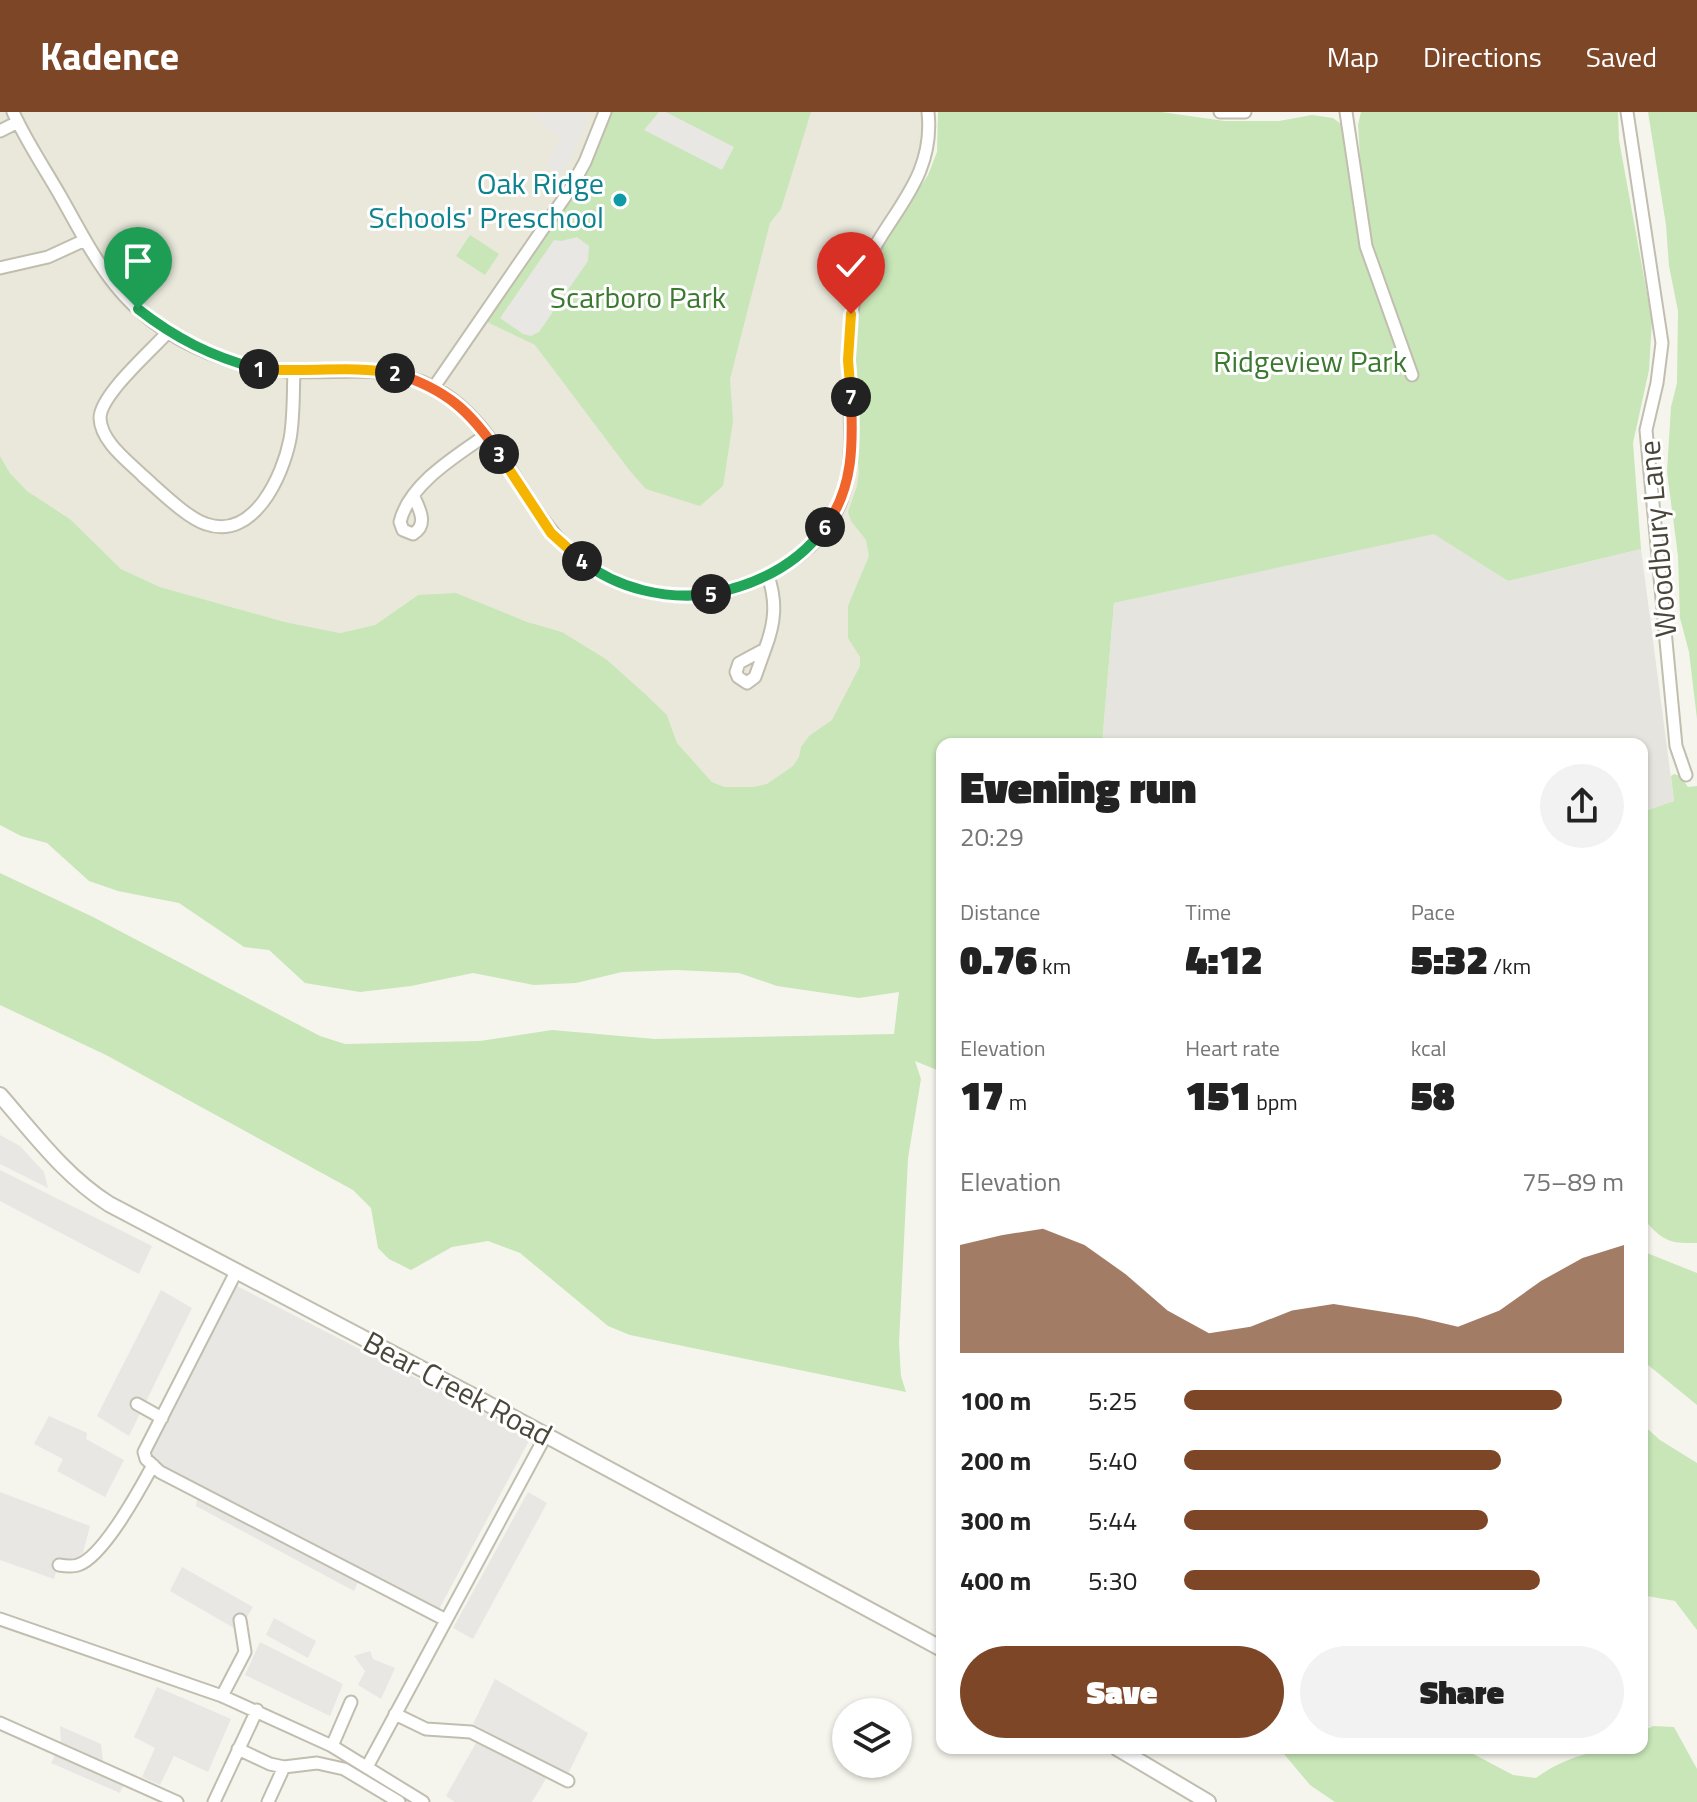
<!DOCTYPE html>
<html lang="en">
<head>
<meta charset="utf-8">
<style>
	body { margin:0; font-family:"Titillium Web",sans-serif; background:#f2f2f2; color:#222; height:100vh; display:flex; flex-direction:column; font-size:30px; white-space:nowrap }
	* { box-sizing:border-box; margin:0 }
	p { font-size:26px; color:#767676 }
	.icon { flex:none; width:44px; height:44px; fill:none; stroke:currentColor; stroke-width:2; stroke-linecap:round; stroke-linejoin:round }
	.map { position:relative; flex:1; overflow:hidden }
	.sheet { position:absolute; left:936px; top:626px; width:712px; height:1016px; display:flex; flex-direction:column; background:#fff; border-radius:16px; box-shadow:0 2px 6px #0004 }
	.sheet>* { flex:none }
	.controls { position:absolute; left:832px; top:1586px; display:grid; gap:16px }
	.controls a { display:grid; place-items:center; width:80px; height:80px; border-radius:50%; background:#fff; box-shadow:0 2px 6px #0004; font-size:40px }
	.pin { position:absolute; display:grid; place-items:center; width:68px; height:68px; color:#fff; margin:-82px -34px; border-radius:50% 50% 50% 0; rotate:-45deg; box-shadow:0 0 8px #0007 }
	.pin .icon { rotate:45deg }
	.km { position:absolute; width:40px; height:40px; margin:-20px; border-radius:50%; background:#222; color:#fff; font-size:22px; line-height:40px; text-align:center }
	.round { display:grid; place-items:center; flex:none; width:84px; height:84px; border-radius:42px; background:#f2f2f2 }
	.headline { display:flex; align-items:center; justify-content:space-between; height:136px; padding:0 24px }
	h1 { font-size:44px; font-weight:800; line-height:60px }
	.metrics { display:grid; grid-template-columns:repeat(3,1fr); gap:12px; height:136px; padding:8px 24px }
	.metrics div { display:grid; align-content:center }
	.metrics b { font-size:40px; font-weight:800 }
	.metrics small { font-size:22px; font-weight:400 }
	.metrics p { font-size:22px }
	.chart { height:224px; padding:16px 24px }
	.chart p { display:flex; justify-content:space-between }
	.chart svg { width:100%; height:144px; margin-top:8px; fill:#7d4626; opacity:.7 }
	.cta { display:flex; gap:16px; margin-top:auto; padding:16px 24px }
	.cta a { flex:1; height:92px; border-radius:48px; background:#7d4626; color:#fff; font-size:32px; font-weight:800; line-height:92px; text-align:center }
	.cta a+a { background:#f2f2f2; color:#222 }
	ul { padding:0 24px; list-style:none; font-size:26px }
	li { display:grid; grid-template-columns:128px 96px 1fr; align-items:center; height:60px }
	li i { height:20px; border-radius:10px; background:#7d4626 }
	header { display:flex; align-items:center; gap:48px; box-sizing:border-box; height:112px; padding:0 40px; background:#7d4626; color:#fff }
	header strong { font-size:38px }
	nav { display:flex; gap:44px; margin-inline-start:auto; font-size:28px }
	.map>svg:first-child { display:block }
	.residential { fill:#e9e8db }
	.industrial { fill:#e5e4de }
	.green { fill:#c8e6b8 }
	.parking { fill:#e8e7e3 }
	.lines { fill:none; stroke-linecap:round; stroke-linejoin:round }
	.minor-casing { stroke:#c1beaf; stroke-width:15 }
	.tertiary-casing { stroke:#c1beaf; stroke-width:18 }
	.minor { stroke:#fff; stroke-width:11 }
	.tertiary { stroke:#fff; stroke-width:14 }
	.split-1-casing { stroke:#fff; stroke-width:16 }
	.split-2-casing { stroke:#fff; stroke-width:16 }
	.split-3-casing { stroke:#fff; stroke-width:16 }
	.split-4-casing { stroke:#fff; stroke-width:16 }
	.split-5-casing { stroke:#fff; stroke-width:16 }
	.split-6-casing { stroke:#fff; stroke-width:16 }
	.split-7-casing { stroke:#fff; stroke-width:16 }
	.split-8-casing { stroke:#fff; stroke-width:16 }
	.split-1 { stroke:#22a559; stroke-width:10 }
	.split-2 { stroke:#f5b400; stroke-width:10 }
	.split-3 { stroke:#f0652b; stroke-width:10 }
	.split-4 { stroke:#f5b400; stroke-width:10 }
	.split-5 { stroke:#22a559; stroke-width:10 }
	.split-6 { stroke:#22a559; stroke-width:10 }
	.split-7 { stroke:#f0652b; stroke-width:10 }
	.split-8 { stroke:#f5b400; stroke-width:10 }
	.culture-dot { fill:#0f9aa8; stroke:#fff; stroke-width:3 }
	.labels { text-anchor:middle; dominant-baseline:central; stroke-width:6; stroke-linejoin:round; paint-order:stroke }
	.culture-label { font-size:30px; fill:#0d838f; stroke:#fff; text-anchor:end }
	.park-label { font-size:30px; fill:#3c7930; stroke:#fff }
	.street-label { font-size:30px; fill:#4a473a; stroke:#fff }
</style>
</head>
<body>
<header>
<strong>Kadence</strong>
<nav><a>Map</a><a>Directions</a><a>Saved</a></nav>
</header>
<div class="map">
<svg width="1697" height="1690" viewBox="0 0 1697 1690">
	<rect width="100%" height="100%" fill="#f5f5ed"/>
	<path class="residential" d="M0,0H934L929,47L915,84L881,135L853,246L856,332L871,391L870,555L774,693L712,670L677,631L667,603L606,547L562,520L418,483L375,513L340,521L285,510L160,475L121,457L70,407L27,379L10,361L0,344Z"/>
	<path class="industrial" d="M1434,421L1508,469L1641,437L1674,689L1642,700V632H1102L1114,491Z"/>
	<path class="green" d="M610,0H811L781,97L770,111L730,267L733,309L723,374L700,394L646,377L630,359L535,233L487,210C533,143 584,77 610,0Z
		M938,0H1161L1225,9H1279L1312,3L1333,6L1341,12L1350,55L1361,58L1358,13L1361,0H1618L1619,28L1652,209L1649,258L1633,331L1641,437L1508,469L1434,422L1114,491L1102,632H942V960L915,949L921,967L908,1046L899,1231L901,1264L906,1280L630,1223L608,1214L520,1141L488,1129L452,1135L411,1158L389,1147L378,1136L371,1096L353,1078L106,943L0,893V761L93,805L320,924L345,932L480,929L552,918L655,927L894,922L899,880L859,886L777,874L739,861L677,858L622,860L576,871L534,873L473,861L411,874L360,880L305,871L269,838L244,835L179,791L118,779L89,769L47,731L21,724L0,713V344L10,361L27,379L70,407L121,457L160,475L285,510L340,521L375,513L418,483L456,481L527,510L562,520L606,547L644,581L667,603L677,631L712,670L725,675H753L767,672L793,654L799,645L801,635L809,624L832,608L860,554V545L848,526V494L869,444L866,428L851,409L848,400L857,374L859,359L856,332L853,224L861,180L869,157L881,135L928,63L937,40Z
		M1648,0H1697V607L1689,540L1680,506L1678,444L1667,360L1671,295L1677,271L1678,199L1669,154L1666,113Z
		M470,123L499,142L485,163L456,144Z
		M1674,662L1680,664L1688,675L1697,674V1131C1667,1132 1661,1127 1642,1105V700L1674,689L1671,664Z
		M1642,1139L1697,1161V1293L1642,1248Z
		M1642,1312L1660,1328L1697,1351V1518L1675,1489L1647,1484L1642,1481Z
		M1653,1614L1674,1615L1697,1657V1690H1335L1310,1673L1279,1636H1462L1513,1663L1536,1666C1569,1642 1602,1636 1642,1636V1620Z"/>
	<path class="parking" d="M535,0H590L573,42L561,64L546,54L560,28L558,23L533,5Z
		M659,0H666L734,35L722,58L644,18Z
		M577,125L589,134L588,149L539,220L531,224L523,222L500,206L554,128L561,129Z
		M0,1023L20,1034L44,1060L48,1076L0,1052Z
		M0,1058L152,1134L139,1162L0,1089Z
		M235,1173L531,1325L437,1501L162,1356L150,1343Z
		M161,1178L192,1196L129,1324L97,1304Z
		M49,1304L87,1321L86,1327L124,1348L105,1385L57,1359L63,1347L34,1332Z
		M0,1380L90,1414L83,1441L75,1447L60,1446L54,1467L0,1448Z
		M528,1380L547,1391L473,1527L453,1516Z
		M198,1383L359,1468L354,1479L196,1394Z
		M182,1455L253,1495L239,1519L170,1479Z
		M274,1506L316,1529L308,1546L266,1523Z
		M260,1530L343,1572L330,1604L245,1563Z
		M370,1539L373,1547L395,1556L381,1587L358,1573L365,1559L354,1544Z
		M495,1567L588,1621L568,1662L473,1612Z
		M157,1575L231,1607L208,1660L174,1644L160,1673L142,1665L155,1636L134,1625Z
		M60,1614L101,1632L103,1649L61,1630Z
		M476,1631L547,1665L532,1690H455L446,1684Z
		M56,1641L124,1672L120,1681L51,1651Z"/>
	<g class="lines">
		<defs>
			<path id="minor" d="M13,0C26,29 45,57 61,85C78,115 94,147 116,174C157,225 222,254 286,259C336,263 386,250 433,275C512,316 523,424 608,465C654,488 706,490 753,470C908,404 822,285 859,170C879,107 936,74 928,0
				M1220,0H1245
				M1346,0L1366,134L1412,263
				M1627,0L1662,231L1657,271L1646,318L1676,634L1686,663
				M0,19L18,10
				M0,156L48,145L85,128
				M168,220C152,238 100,283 100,306C101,330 128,349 143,364C159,378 187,406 206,412C254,429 283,363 290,327C294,305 293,281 294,259
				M434,275L569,79L585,50L605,0
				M414,385C420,398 428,413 413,422L403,418L400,410C409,372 456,344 486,323
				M765,537L755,565L747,571L738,565L736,560L739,551Z
				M765,537C775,511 777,490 768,464
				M237,1158L144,1340L146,1347L160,1360L446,1508
				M137,1292L162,1306
				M59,1453C65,1454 72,1455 78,1453C103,1445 140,1377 153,1353
				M0,1507L222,1584L332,1634L423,1690
				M222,1584L245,1540L240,1508
				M395,1602L426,1617L471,1620L568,1669
				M0,1611L177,1690
				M332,1634L351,1590
				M238,1637L270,1652L284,1655L317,1651L344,1657L399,1690
				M367,1655L546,1323
				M214,1690L257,1598
				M268,1690L284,1655"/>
			<path id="tertiary" d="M0,983C34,1022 65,1064 109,1092L477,1286L942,1537
				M1117,1636L1208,1690"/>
		</defs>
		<use href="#minor" class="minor-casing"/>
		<use href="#tertiary" class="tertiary-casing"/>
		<use href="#minor" class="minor"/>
		<use href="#tertiary" class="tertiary"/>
	</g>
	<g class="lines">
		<defs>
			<path id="split-1" d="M138,197C175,226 212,245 259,257"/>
			<path id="split-2" d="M259,257C304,261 350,253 395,261"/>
			<path id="split-3" d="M395,261C445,277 470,298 499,342"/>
			<path id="split-4" d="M499,342L551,421L582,449"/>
			<path id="split-5" d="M582,449C618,477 666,488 711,482"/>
			<path id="split-6" d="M711,482C755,473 798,453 825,415"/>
			<path id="split-7" d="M825,415C854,376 853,331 851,285"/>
			<path id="split-8" d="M851,285L848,248L851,202"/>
		</defs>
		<use href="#split-1" class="split-1-casing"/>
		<use href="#split-2" class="split-2-casing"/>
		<use href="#split-3" class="split-3-casing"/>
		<use href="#split-4" class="split-4-casing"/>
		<use href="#split-5" class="split-5-casing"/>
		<use href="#split-6" class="split-6-casing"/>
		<use href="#split-7" class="split-7-casing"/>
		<use href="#split-8" class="split-8-casing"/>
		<use href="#split-1" class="split-1"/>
		<use href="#split-2" class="split-2"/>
		<use href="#split-3" class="split-3"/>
		<use href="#split-4" class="split-4"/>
		<use href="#split-5" class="split-5"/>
		<use href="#split-6" class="split-6"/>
		<use href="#split-7" class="split-7"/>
		<use href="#split-8" class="split-8"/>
	</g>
	<circle class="culture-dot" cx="620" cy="88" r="8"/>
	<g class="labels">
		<g class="culture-label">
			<text x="604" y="71">Oak Ridge<tspan x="604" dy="34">Schools' Preschool</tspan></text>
		</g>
		<g class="park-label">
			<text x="638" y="185">Scarboro Park</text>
			<text x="1310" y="249">Ridgeview Park</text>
		</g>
		<g class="street-label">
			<text transform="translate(1657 427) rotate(-95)">Woodbury Lane</text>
			<text transform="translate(458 1276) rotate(28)">Bear Creek Road</text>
		</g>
	</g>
</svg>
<div class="controls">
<a><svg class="icon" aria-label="layers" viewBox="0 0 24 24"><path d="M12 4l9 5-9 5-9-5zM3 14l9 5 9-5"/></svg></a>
</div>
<div class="pin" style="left:138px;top:197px;background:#1e9e55"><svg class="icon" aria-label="arrive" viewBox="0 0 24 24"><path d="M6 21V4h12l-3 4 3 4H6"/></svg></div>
<div class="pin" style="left:851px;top:202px;background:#d93025"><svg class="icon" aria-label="check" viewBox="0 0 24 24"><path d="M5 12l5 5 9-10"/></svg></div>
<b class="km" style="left:259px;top:257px">1</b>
<b class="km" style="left:395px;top:261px">2</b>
<b class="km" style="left:499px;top:342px">3</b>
<b class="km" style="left:582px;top:449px">4</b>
<b class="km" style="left:711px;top:482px">5</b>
<b class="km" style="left:825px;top:415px">6</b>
<b class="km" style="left:851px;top:285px">7</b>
<section class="sheet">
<div class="headline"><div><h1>Evening run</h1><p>20:29</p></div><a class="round"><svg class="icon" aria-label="share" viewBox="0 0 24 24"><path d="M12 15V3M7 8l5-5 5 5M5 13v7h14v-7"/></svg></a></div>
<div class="metrics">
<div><p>Distance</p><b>0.76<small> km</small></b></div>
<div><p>Time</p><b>4:12</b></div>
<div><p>Pace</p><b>5:32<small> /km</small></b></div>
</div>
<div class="metrics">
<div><p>Elevation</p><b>17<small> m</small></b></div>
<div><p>Heart rate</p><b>151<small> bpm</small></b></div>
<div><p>kcal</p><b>58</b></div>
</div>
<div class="chart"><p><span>Elevation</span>75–89 m</p>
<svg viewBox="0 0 160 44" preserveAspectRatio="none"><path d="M0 44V11L10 8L20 6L30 11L40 20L50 31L60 38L70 36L80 31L90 29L100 31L110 33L120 36L130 31L140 22L150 15L160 11V44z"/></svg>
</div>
<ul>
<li><b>100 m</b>5:25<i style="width:86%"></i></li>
<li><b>200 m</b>5:40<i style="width:72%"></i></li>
<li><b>300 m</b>5:44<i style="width:69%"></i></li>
<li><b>400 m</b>5:30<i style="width:81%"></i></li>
</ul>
<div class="cta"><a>Save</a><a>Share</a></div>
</section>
</div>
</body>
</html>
